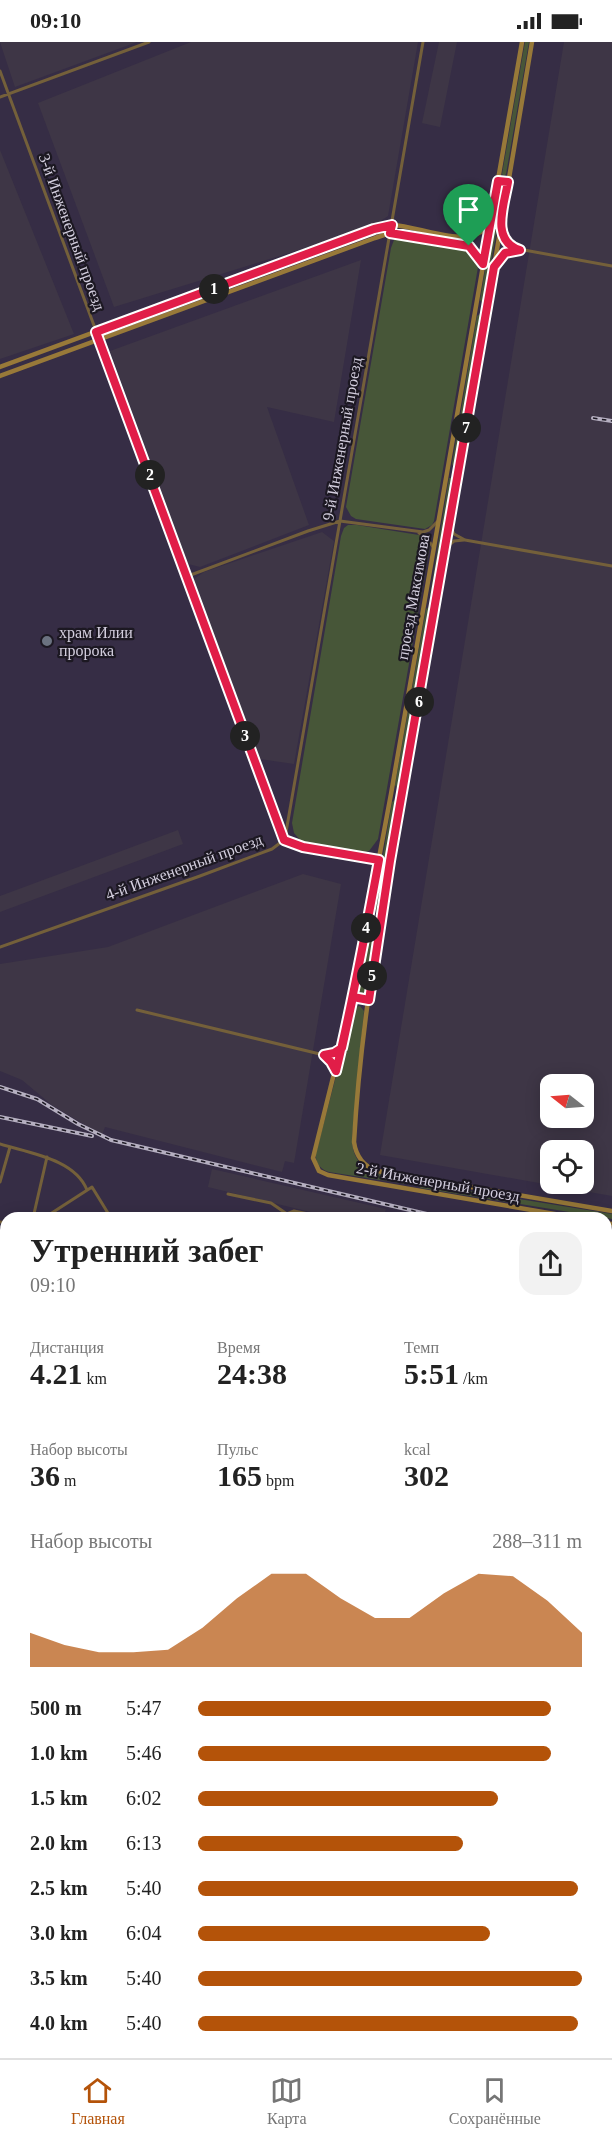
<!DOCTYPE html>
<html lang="ru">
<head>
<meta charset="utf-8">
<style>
	body { margin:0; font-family:"Times New Roman",serif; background:#f2f2f2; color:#222; height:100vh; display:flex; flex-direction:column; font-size:22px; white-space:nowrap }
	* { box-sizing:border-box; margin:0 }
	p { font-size:20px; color:#767676 }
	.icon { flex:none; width:33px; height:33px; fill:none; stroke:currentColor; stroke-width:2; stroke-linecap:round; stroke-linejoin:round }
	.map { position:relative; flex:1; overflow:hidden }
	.panel { position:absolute; left:0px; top:1170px; width:612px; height:846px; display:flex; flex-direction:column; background:#fff; border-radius:18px 18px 0 0; box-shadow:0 3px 15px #0003 }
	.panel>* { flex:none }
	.needle { width:39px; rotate:287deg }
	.controls { position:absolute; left:540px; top:1032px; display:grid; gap:12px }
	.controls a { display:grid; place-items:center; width:54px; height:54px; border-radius:12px; background:#fff; box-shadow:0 3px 15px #0003; font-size:30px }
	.pin { position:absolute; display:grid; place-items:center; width:51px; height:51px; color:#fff; margin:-62px -26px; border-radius:50% 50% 50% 0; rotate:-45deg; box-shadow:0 0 6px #0007 }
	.pin .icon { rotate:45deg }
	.km { position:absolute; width:30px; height:30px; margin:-15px; border-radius:50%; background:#222; color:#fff; font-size:16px; line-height:30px; text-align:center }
	.round { display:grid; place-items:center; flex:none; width:63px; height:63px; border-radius:18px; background:#f2f2f2 }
	.headline { display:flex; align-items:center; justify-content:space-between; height:102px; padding:0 30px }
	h1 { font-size:33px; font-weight:700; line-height:45px }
	.stats { display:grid; grid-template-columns:repeat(3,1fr); gap:9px; height:102px; padding:6px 30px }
	.stats div { display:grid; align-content:center }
	.stats b { font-size:30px; font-weight:700 }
	.stats small { font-size:16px; font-weight:400 }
	.stats p { font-size:16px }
	.chart { height:168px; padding:12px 30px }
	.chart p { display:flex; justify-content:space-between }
	.chart svg { width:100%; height:108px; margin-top:6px; fill:#b45309; opacity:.7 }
	ul { padding:0 30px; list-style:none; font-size:20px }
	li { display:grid; grid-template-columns:96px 72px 1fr; align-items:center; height:45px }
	li i { height:15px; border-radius:8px; background:#b45309 }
	.status { display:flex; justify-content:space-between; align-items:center; height:42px; padding:0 30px; background:#fff; direction:ltr }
	.status svg { height:16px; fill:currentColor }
	.tabs { display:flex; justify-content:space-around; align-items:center; height:84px; border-top:2px solid #e0e0e0; background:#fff; font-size:16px; color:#767676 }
	.tabs a { display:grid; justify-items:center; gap:3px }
	.tabs .active { color:#b45309 }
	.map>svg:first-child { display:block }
	.industrial { fill:#3e3646; fill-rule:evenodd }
	.built { fill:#403553 }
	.green { fill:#475638 }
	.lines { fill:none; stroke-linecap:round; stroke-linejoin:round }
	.street { stroke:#74603a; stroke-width:3 }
	.secondary { stroke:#987939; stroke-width:4.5 }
	.rail-casing { stroke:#b5afc0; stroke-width:4 }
	.rail { stroke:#1c1822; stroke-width:1.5; stroke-dasharray:4.5; stroke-linecap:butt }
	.route-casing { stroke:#fff; stroke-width:12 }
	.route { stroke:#e11d48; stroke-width:8 }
	.worship-dot { fill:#6b7280; stroke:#1c1822; stroke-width:2 }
	.labels { text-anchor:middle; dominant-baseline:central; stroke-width:4.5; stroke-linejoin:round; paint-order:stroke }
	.street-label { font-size:16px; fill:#d3cede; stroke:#1c1822 }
	.poi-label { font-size:16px; fill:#d3cede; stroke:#1c1822; text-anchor:start }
</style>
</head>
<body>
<div class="status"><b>09:10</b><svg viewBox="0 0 49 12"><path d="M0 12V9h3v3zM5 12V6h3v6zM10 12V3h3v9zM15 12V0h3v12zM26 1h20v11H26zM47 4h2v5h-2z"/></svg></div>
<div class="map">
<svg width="612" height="2016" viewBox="0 0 612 2016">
	<rect width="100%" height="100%" fill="#362d45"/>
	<path class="industrial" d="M0,0H137L15,45Z
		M191,0H418L388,174L370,186L114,265L38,61Z
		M439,0H457L440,85L422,81Z
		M564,0H612V1154L380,1113ZM550,1042H584V1076H550ZM550,1108H584V1142H550Z
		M0,108L74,292L0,317Z
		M361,218L334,380L267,365L309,483L200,525L188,522L110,309Z
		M322,490L334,499L294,722L260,717L195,545L194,537L204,530Z
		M178,788L183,802L0,870V854Z
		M303,832L341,842L294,1121L285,1119L282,1130L105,1085L102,1093L53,1064L22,1038L0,1029V922L108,905Z
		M212,1127L386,1167L383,1176H335L208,1145Z"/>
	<path class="built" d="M0,1971L6,1973L7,2016H0Z
		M504,2010H558L557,2016H502Z"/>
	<path class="green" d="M525,0H529L506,132L504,134L502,132Z
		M502,145L504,148L484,259L482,260L480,258L499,147Z
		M401,194L466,205C474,210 477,217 478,225L434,479L432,483L425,487L356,477L351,474L346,465L391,206L394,198Z
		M480,272L481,275L455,423L453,424L452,422L477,274Z
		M449,436H452L453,439L433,550L430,553Z
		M348,483H357L419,493L429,499L430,503L378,797L369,809L362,811L302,800L294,791L292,781L341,494L344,486Z
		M429,565L431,568L400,744L397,746L395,743L426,567Z
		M395,758L397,761L379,868L376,870L374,867L392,760Z
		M371,875L378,877L379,882L367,945L363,952L359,949L358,942Z
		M360,964L364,969L352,1096C352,1130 378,1132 406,1138H407L406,1142L329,1130C320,1127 315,1121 316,1111L353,969L355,965Z
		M420,1141L612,1172V1177L421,1146L419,1144Z"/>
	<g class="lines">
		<path class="street" d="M0,29L284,798
			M0,55L149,0
			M501,190L508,202L513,206L612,224
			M495,223L505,211L518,208
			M451,485L454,492L465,498L612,524
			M419,491L427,496L433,505
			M448,504L454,499L464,498
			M188,534L308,489L340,479L423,490L429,488L438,479
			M285,796L423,0
			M284,798L303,805L379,818
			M0,905L200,834L272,807L284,798
			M137,968L324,1013L339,1008
			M324,1013L334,1025
			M0,1102C29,1111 75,1117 87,1148
			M0,1140L10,1105
			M228,1152L271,1161L287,1172L294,1169L327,1176
			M33,1176L47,1115
			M44,1176L92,1145L111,1176
			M400,1176H405
			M0,1180L6,1181
			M0,1227L6,1218
			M0,1244L6,1241
			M0,1369L6,1366
			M0,1387L6,1398
			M606,1400L612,1402
			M0,1419L6,1430
			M606,1438L612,1439
			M606,1474L612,1475
			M0,1490L6,1486
			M0,1539L6,1541
			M606,1594L611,1570
			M0,1630L6,1603
			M0,1633L6,1634
			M606,1642L612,1643
			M0,1655L6,1656
			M606,1679L612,1681
			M606,1718L612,1719
			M606,1762L612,1735
			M0,1775L6,1776
			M606,1809L612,1808
			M0,1835L6,1836
			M606,1912L612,1913
			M606,1977L612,1978
			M21,2016L22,2010"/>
		<path class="secondary" d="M522,0L391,752L353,955L313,1116L319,1129L328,1133L578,1176
			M532,0C497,206 463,412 427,618C399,778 363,938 354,1100C356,1114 363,1124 377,1129L612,1169
			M0,325L374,187C380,185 387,183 393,183C420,184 469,209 489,183
			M0,334L375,196L390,191L465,202L474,208L483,222
			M353,955L369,958
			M606,1181L612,1182
			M0,1298L6,1308
			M0,1419L6,1416
			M606,1515L612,1516
			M606,1524L612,1526
			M0,1694L6,1695
			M606,1832L612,1833
			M0,1862L6,1863
			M251,2010L256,2016"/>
		<defs>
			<path id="rail" d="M593,376L612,379
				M0,1045L37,1057L78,1082L111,1098L444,1176
				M0,1075L92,1094
				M606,1213L612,1214"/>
		</defs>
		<use href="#rail" class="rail-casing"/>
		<use href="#rail" class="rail"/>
	</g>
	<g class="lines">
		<defs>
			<path id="route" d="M469,204L390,191L392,183L374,187L96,290L284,798L303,805L379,818C366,888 353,959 336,1029L331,1020L324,1013L334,1011L342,1006L353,955L369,958L390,819L494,225L505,211L520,208C490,199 504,163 508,140L498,139L483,222L469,204"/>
		</defs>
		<use href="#route" class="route-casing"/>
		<use href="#route" class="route"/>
	</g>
	<circle class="worship-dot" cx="47" cy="599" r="6"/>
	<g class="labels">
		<g class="street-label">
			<text transform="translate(72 190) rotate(70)">3-й Инженерный проезд</text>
			<text transform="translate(342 397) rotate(-80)">9-й Инженерный проезд</text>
			<text transform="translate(413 555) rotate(-80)">проезд Максимова</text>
			<text transform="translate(184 825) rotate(-20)">4-й Инженерный проезд</text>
			<text transform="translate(438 1140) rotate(10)">2-й Инженерный проезд</text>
		</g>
		<g class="poi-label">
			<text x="59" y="590">храм Илии<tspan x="59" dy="18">пророка</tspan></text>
		</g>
	</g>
</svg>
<div class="controls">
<a><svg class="needle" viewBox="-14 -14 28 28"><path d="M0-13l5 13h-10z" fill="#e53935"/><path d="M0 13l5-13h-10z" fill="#767676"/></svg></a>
<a><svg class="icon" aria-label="locate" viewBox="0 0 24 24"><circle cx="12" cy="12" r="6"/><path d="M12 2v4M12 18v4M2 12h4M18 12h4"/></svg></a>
</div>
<div class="pin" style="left:469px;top:204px;background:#1e9e55"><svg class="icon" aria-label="arrive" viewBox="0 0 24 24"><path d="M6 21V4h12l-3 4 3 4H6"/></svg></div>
<b class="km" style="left:214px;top:247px">1</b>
<b class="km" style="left:150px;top:433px">2</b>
<b class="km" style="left:245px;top:694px">3</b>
<b class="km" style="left:366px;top:886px">4</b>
<b class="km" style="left:372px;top:934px">5</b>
<b class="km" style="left:419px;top:660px">6</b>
<b class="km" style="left:466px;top:386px">7</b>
<section class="panel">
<div class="headline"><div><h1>Утренний забег</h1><p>09:10</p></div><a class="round"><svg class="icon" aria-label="share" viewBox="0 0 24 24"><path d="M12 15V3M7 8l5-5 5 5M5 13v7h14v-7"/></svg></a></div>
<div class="stats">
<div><p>Дистанция</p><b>4.21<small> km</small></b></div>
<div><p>Время</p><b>24:38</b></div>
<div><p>Темп</p><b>5:51<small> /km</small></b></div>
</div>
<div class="stats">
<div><p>Набор высоты</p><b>36<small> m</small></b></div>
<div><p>Пульс</p><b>165<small> bpm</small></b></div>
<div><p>kcal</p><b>302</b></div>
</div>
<div class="chart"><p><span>Набор высоты</span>288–311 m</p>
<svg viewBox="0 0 160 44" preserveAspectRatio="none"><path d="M0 44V30L10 35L20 38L30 38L40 37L50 28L60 16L70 6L80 6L90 16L100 24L110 24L120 14L130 6L140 7L150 17L160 30V44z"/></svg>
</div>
<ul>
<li><b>500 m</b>5:47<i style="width:92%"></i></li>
<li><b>1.0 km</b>5:46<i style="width:92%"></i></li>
<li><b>1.5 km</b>6:02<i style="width:78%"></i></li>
<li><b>2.0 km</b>6:13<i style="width:69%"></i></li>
<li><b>2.5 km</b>5:40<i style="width:99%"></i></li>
<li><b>3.0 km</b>6:04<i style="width:76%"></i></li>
<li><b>3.5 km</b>5:40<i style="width:100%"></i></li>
<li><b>4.0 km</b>5:40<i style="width:99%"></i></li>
</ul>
</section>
</div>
<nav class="tabs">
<a class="active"><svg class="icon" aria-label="home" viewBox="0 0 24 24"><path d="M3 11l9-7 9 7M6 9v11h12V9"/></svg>Главная</a>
<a><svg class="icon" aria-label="map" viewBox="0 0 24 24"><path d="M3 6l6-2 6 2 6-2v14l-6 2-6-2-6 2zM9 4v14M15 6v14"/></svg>Карта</a>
<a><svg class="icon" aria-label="saved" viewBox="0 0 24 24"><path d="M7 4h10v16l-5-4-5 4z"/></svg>Сохранённые</a>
</nav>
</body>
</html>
